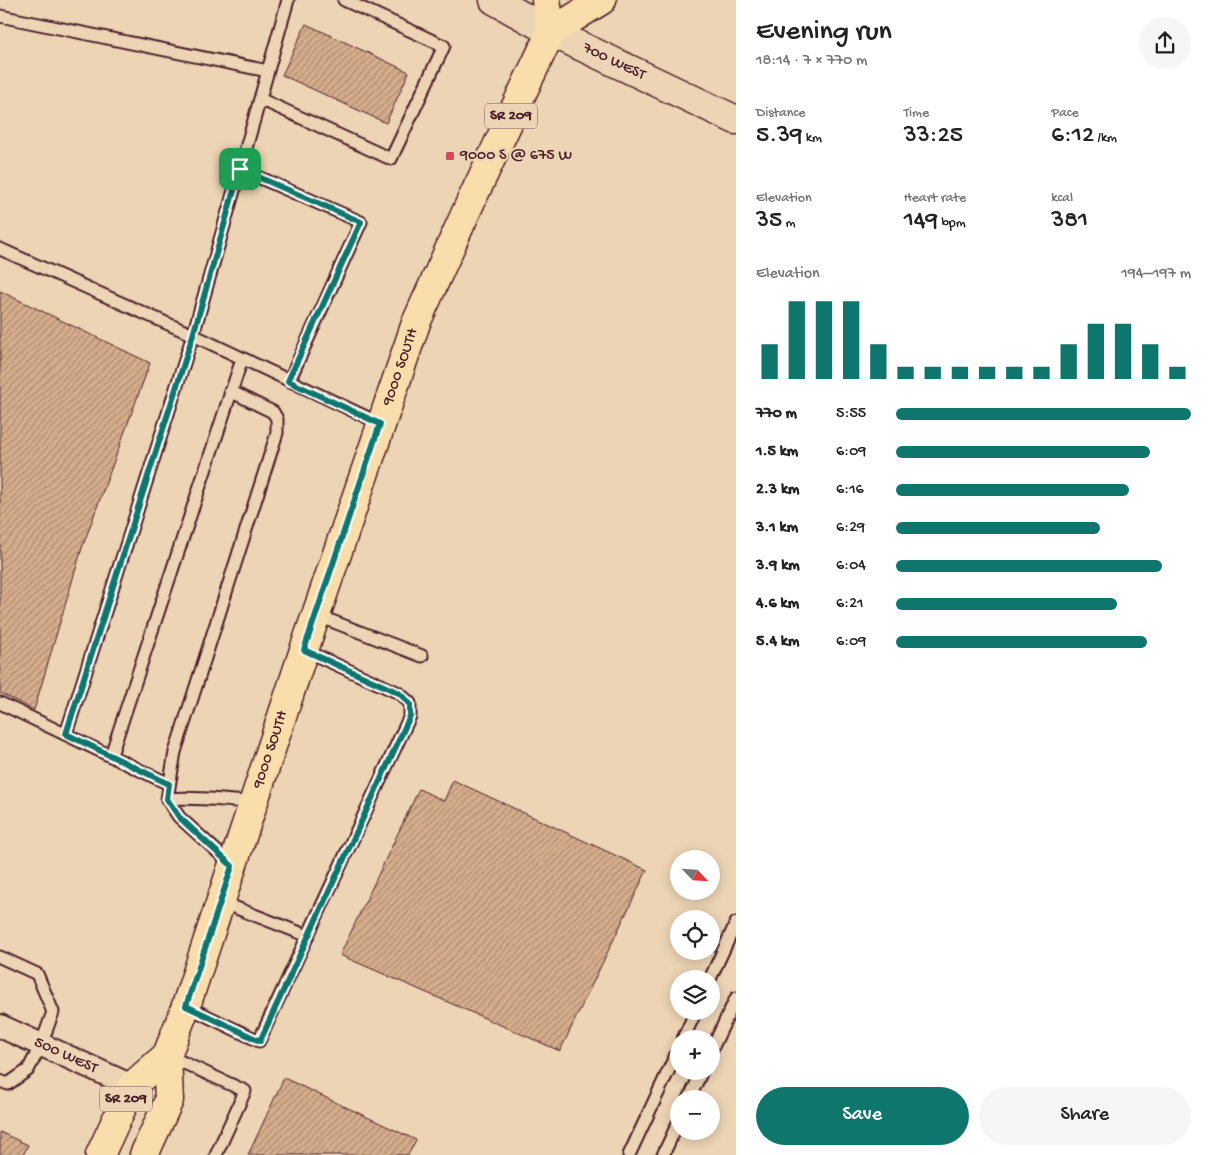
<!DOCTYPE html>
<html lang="en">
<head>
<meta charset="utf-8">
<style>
	body { margin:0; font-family:"Gochi Hand",sans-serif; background:#f6f6f6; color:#222; height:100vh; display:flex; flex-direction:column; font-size:19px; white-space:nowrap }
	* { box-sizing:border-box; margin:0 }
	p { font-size:16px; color:#767676 }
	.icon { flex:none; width:28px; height:28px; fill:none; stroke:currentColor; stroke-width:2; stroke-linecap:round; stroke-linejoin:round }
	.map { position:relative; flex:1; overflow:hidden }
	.details { display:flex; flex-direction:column; background:#fff; width:475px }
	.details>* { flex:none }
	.needle { width:32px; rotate:115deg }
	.controls { position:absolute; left:670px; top:850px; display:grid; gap:10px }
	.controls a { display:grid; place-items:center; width:50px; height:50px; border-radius:50%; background:#fff; box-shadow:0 2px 12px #0003; font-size:25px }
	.pin { position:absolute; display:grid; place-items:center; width:42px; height:42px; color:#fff; margin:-21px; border-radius:10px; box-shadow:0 2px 8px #0006 }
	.round { display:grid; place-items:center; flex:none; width:52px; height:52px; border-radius:26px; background:#f6f6f6 }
	.overview { display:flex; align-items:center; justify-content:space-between; height:85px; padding:0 20px }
	h1 { font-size:28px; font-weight:600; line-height:38px }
	.figures { display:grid; grid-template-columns:repeat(3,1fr); gap:8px; height:85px; padding:5px 20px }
	.figures div { display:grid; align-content:center }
	.figures b { font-size:25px; font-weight:600 }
	.figures small { font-size:14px; font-weight:400 }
	.figures p { font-size:14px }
	.chart { height:140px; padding:10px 20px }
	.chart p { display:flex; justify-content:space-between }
	.chart svg { width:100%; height:90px; margin-top:5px; stroke:#0f766e; stroke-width:6 }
	.cta { display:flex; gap:10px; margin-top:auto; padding:10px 20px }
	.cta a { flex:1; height:58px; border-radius:30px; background:#0f766e; color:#fff; font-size:20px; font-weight:600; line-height:58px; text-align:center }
	.cta a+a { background:#f6f6f6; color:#222 }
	ul { padding:0 20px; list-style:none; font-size:16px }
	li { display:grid; grid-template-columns:80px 60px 1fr; align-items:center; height:38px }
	li i { height:12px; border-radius:6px; background:#0f766e }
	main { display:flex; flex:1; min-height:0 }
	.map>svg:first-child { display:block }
	.building { fill:url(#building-hatch); stroke:#4a1f2b }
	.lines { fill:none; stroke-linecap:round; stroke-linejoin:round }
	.lane-casing { stroke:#4a1f2b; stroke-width:15 }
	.street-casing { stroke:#4a1f2b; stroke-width:26 }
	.secondary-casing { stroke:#4a1f2b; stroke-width:31 }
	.primary-casing { stroke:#4a1f2b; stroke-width:31 }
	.lane { stroke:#ecd4b4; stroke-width:11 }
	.street { stroke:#ecd4b4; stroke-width:22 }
	.secondary { stroke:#ecd4b4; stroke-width:28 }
	.primary { stroke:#f9deab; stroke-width:28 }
	.route-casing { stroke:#fff; stroke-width:10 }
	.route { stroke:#0f766e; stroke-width:6 }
	.poi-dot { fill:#d1495b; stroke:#ecd4b4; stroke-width:2 }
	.labels { text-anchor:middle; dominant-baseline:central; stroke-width:4.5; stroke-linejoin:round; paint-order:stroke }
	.shield { fill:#ecd4b4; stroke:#7b5554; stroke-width:1 }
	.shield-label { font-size:15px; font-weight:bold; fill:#4a1f2b }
	.street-label { font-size:16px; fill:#4a1f2b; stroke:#ecd4b4 }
	.poi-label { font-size:16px; fill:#4a1f2b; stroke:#ecd4b4; text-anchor:start }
</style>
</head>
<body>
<main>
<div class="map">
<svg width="736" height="1155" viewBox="0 0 736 1155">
	<defs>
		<pattern id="building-hatch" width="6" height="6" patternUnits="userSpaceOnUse" patternTransform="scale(1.25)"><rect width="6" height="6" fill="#d5ad8b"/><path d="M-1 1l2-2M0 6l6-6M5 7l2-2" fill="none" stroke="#af8c72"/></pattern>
	</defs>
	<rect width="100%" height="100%" fill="#ecd4b4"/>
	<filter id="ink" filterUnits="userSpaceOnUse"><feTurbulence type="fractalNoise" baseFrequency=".02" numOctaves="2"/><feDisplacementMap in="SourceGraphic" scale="10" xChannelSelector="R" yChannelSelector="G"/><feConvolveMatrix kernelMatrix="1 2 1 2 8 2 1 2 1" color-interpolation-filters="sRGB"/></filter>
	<g filter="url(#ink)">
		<path class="building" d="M306,24L409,72L386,123L282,75Z
			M0,291L150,363L82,548L34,710L0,693Z
			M453,780L647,870L560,1051L340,955L419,789L444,801Z
			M284,1078L416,1140L408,1155H248Z
			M0,1132L28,1145L23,1155H0Z"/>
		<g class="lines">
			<defs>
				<path id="lane" d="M0,16L268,71
					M260,99L391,159L444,46L344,0
					M240,169L361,222L289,381
					M0,249L193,335L381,424
					M230,391L273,412L277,419V433L175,752L167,799L179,817L232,865
					M316,615L422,656
					M0,703L169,784
					M66,734L193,335L288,0
					M111,755L242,359
					M167,799C195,796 225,801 253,802
					M221,902L308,936
					M0,957L37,974L53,1012L41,1045L28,1070L8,1084L0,1081
					M710,979L736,923
					M186,1006L259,1041L410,716V703L399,693L304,650
					M683,1039L696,1011
					M711,1051L736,998
					M169,1056L245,1091L216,1155
					M689,1099L702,1071
					M629,1155L679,1048
					M663,1155L679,1121"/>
				<g id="street">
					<path id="s1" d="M0,1026L132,1086"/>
				</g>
				<g id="secondary">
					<path id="s2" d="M494,0L551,32L736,120"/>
				</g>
				<g id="primary">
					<path d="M546,0L551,32"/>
					<path d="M100,1155L132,1086L167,1055"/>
					<path id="s3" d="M144,1155L169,1100L167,1055L186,1006L304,650L416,323L471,201L551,32L602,0"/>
				</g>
			</defs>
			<use href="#lane" class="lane-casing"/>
			<use href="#street" class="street-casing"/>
			<use href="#secondary" class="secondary-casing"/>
			<use href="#primary" class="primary-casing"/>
			<use href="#lane" class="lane"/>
			<use href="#street" class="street"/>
			<use href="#secondary" class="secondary"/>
			<use href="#primary" class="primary"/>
		</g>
	</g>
	<g class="lines" filter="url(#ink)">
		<defs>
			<path id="route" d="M240,169L361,222L288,381L380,424L304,650L399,693L410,704V716L260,1041L186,1006L232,866L179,817L167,799L169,784L66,734L193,335Z"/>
		</defs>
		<use href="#route" class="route-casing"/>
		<use href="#route" class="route"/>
	</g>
	<rect class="poi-dot" x="445" y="151" width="10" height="10" rx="2.5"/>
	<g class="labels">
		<g class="shield">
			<rect x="485" y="103.5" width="52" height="25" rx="4"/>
			<rect x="100" y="1086.5" width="52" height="25" rx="4"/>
		</g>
		<g class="shield-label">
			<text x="511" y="116">SR 209</text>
			<text x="126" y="1099">SR 209</text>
		</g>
		<g class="street-label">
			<text stroke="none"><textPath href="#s2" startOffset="135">700 WEST</textPath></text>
			<text stroke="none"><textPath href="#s3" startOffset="832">9000 SOUTH</textPath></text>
			<text stroke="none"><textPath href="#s3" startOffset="428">9000 SOUTH</textPath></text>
			<text stroke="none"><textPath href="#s1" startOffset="72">500 WEST</textPath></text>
		</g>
		<g class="poi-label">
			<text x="460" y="156">9000 S @ 675 W</text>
		</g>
	</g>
</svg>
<div class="controls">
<a><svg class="needle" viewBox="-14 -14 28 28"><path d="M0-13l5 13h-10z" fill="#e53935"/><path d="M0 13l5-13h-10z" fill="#767676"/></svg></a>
<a><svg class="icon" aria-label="locate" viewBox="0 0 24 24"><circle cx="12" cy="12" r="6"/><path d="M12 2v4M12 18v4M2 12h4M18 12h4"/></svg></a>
<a><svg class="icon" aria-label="layers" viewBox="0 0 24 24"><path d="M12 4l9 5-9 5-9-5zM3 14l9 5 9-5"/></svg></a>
<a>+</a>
<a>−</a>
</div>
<div class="pin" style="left:240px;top:169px;background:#1e9e55"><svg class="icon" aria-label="arrive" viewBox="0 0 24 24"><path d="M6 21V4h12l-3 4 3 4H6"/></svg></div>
</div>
<section class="details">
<div class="overview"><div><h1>Evening run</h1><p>18:14 · 7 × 770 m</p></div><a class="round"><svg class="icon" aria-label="share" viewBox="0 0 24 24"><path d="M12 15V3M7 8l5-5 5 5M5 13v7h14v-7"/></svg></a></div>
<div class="figures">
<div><p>Distance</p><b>5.39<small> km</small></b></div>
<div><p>Time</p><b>33:25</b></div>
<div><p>Pace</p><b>6:12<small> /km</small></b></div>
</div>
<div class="figures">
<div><p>Elevation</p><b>35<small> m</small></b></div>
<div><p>Heart rate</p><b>149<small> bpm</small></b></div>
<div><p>kcal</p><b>381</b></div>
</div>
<div class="chart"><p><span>Elevation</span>194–197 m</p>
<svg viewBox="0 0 160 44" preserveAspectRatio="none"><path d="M5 44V27M15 44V6M25 44V6M35 44V6M45 44V27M55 44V38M65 44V38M75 44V38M85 44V38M95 44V38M105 44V38M115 44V27M125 44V17M135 44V17M145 44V27M155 44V38"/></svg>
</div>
<ul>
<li><b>770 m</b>5:55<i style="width:100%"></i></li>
<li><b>1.5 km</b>6:09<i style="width:86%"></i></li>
<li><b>2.3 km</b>6:16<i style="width:79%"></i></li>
<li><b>3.1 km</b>6:29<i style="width:69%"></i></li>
<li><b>3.9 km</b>6:04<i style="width:90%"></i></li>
<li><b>4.6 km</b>6:21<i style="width:75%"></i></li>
<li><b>5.4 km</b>6:09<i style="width:85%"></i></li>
</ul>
<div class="cta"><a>Save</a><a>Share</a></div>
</section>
</main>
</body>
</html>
